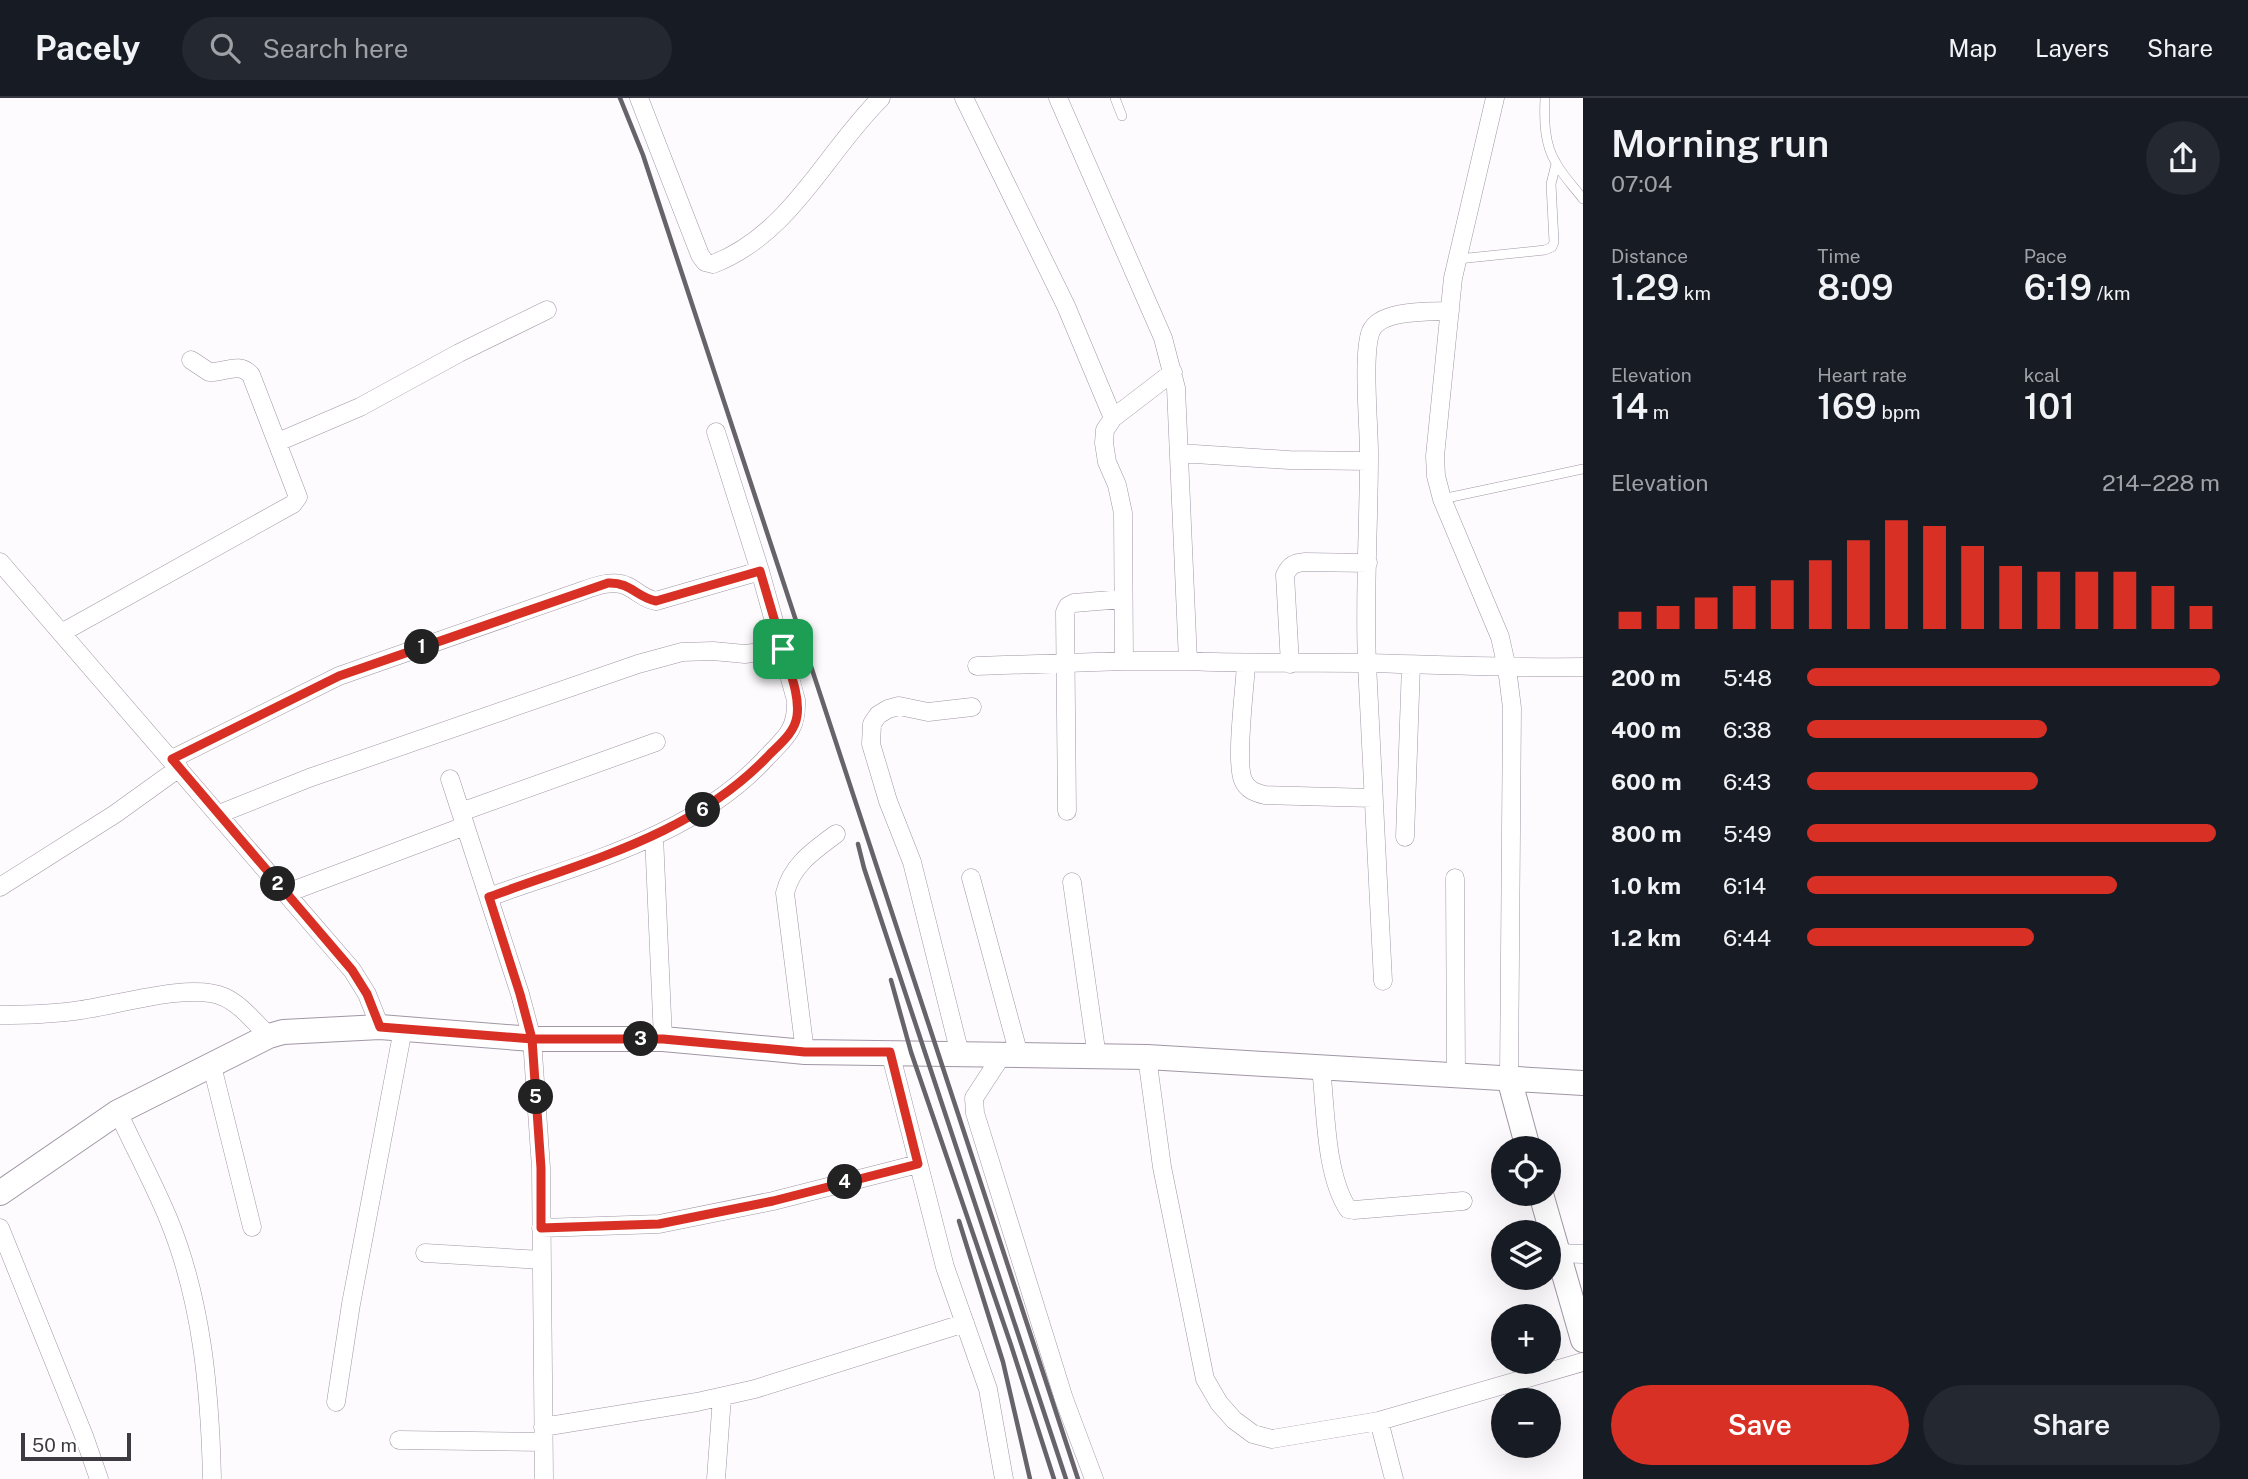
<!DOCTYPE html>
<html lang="en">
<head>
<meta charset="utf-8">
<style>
	body { margin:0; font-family:"Public Sans",sans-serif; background:#242831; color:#f1f3f6; height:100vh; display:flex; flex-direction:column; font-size:26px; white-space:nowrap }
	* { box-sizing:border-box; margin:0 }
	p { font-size:23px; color:#9ea1a6 }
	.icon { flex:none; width:38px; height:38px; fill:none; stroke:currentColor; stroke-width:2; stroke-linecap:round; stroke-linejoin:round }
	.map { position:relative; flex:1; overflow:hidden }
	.panel { display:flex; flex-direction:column; background:#171b24; width:665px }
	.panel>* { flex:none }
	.controls { position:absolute; left:1491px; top:1038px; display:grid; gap:14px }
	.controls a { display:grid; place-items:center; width:70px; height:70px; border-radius:50%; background:#171b24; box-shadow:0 7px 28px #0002; font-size:35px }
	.scale { position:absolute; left:21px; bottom:18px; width:110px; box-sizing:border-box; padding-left:7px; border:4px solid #3e3a41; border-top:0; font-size:19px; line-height:24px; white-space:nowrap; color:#3e3a41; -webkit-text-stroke:5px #fff; paint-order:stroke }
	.pin { position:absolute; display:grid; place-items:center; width:60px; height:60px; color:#fff; margin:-30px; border-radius:14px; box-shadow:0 4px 10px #0006 }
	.km { position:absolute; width:35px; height:35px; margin:-18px; border-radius:50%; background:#222; color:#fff; font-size:19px; line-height:35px; text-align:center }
	.round { display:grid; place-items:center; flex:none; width:74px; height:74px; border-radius:37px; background:#242831 }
	.headline { display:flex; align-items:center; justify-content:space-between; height:119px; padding:0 28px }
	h1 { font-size:38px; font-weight:600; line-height:52px }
	.figures { display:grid; grid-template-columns:repeat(3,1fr); gap:10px; height:119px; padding:7px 28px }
	.figures div { display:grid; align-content:center }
	.figures b { font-size:35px; font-weight:600 }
	.figures small { font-size:19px; font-weight:400 }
	.figures p { font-size:19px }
	.chart { height:196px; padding:14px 28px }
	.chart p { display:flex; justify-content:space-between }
	.chart svg { width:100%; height:126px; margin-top:7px; stroke:#d93025; stroke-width:6 }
	.button { display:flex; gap:14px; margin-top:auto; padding:14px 28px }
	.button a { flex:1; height:80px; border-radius:42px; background:#d93025; color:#fff; font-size:28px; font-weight:600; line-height:80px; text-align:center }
	.button a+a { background:#242831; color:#f1f3f6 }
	ul { padding:0 28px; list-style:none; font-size:23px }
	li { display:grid; grid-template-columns:112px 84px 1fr; align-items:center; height:52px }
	li i { height:18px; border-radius:9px; background:#d93025 }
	header { display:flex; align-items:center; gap:42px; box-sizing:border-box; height:98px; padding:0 35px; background:#171b24; border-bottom:2px solid #363941 }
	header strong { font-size:33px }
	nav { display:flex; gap:38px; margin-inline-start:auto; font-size:24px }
	.search { width:490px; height:63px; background:#242831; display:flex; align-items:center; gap:18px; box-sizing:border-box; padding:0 24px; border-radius:38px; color:#9ea1a6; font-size:26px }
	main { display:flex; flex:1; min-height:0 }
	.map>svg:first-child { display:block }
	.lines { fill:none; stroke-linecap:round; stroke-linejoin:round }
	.lane-casing { stroke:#a096a5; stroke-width:10 }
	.street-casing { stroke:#a096a5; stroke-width:19 }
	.secondary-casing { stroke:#a096a5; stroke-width:26 }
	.lane { stroke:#fff; stroke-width:9 }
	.street { stroke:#fff; stroke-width:18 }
	.secondary { stroke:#fff; stroke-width:24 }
	.rail { stroke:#67636a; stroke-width:4.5 }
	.route-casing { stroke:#fff; stroke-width:14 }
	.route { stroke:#d93025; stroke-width:9 }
</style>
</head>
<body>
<header>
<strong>Pacely</strong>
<div class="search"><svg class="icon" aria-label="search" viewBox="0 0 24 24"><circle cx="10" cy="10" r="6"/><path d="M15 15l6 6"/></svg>Search here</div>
<nav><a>Map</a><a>Layers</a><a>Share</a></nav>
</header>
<main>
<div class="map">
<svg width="1583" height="1381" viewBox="0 0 1583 1381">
	<rect width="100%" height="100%" fill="#fdfbfe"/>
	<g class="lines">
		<defs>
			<path id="lane" d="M1115,0L1122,18
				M1545,0C1544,21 1544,46 1556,65C1563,78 1574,89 1583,101
				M1458,161L1545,152L1552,149L1554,144L1551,86L1556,66
				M1442,401L1583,371"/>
			<path id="street" d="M639,0L700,157L705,164L713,166C791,136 825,55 881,0
				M964,0L1066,208L1113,320
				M1058,0L1163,240L1176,290L1188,563C1248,566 1309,564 1369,565C1441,567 1512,570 1583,569
				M1495,0L1453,180L1435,358L1436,378L1442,401L1500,539L1507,570L1512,610L1509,980
				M278,344L360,309L459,255L547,212
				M1179,355L1289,362L1369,363
				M0,464L352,872L367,896L380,929
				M63,534L293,406L298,399L251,277C239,263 225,275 209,274L191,262
				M1124,563L1123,415L1117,387L1107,364L1104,345L1105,332L1113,320L1173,274
				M1246,566C1245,590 1235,663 1243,682C1247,692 1256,695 1265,697L1373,700
				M1290,566L1285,477C1290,467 1294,465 1305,464L1368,465
				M977,568L1124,563H1188
				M172,661L339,578L573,496C589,491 611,480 627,488C638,493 643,501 656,503L760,473
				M450,681L520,896L532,941L541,1070L544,1381
				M1067,713L1065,514L1068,508L1074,505L1123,501
				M461,714L656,644
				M219,716L309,680L638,566L682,554L713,553L745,556L783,551
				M654,738L663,941
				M1405,739L1411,567
				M971,780L1019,957
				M1455,780L1456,977
				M1072,784L1097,959
				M0,789L115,716L179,670
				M287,795L465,728
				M489,799C586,764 694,738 766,660C786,639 797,632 796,602L760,473L716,334
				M1383,883C1377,778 1372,672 1367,566C1364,496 1369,425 1369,355C1369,327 1362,255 1371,233C1381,211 1430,214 1450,213
				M0,917C27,917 54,916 81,912C118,907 191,884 224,899C242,907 255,925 269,938
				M805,954L785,795C792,767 813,753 836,736
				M890,954L945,1169L988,1291L1004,1381
				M960,956L912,764L888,703L871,646L872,626L878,617L888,611L899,608L928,614L972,609
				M1002,957L974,1000L975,1015L1064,1301L1094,1381
				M1147,959L1162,1069L1205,1281L1219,1305L1234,1322L1253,1336L1272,1341L1379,1323L1583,1264
				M212,968L252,1129
				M1321,970C1326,1012 1325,1076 1348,1111L1354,1112L1463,1103
				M118,1014C134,1049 153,1084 168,1120C202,1202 210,1293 212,1381
				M0,1130L84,1338L99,1381
				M541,1130L659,1126L773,1103L918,1066
				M425,1155L542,1162
				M1557,1155L1583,1156
				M336,1304L351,1206L403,931
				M1379,1323L1394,1381
				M543,1329L697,1304L755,1291L965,1225
				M399,1342L542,1344
				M716,1381L722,1299"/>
			<path id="secondary" d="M1509,980L1528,1050
				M0,1095L118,1014L269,938L283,934L380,929L532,941H663L805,954L1147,959L1583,985
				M1541,1096L1583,1242"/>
		</defs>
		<use href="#lane" class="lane-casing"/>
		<use href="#street" class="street-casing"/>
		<use href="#secondary" class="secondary-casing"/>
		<use href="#lane" class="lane"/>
		<use href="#street" class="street"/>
		<use href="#secondary" class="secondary"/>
		<path class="rail" d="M620,0L643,57L1078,1381
			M858,746L864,770L1066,1381
			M891,882L911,954L1011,1247L1054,1381
			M959,1123L1003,1264L1030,1381"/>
	</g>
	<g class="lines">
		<defs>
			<path id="route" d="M783,551L760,473L656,503C636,499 631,484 608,485L339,578L172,661L352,872L367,896L380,929L532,941H663L805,954H890L918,1066L773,1103L659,1126L541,1130V1070L532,941L520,896L489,799C589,762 694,737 770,656C780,646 795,634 797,618C800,597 789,572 783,551"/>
		</defs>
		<use href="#route" class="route-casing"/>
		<use href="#route" class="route"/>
	</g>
</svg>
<div class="controls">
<a><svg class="icon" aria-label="locate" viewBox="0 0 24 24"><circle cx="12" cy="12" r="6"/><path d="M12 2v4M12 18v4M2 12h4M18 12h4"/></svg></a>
<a><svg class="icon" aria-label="layers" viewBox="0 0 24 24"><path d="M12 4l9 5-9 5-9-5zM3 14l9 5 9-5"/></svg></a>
<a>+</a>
<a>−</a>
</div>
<div class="scale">50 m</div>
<div class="pin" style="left:783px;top:551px;background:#1e9e55"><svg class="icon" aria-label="arrive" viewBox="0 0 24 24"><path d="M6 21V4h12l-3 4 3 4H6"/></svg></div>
<b class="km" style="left:422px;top:549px">1</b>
<b class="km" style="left:278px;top:786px">2</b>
<b class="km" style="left:641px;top:941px">3</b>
<b class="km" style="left:845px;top:1084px">4</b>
<b class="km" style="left:536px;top:999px">5</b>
<b class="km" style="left:703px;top:712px">6</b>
</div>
<section class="panel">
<div class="headline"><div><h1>Morning run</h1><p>07:04</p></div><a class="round"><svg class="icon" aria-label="share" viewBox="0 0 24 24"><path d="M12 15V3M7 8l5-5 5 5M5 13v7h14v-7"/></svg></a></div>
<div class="figures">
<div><p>Distance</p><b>1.29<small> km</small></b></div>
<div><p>Time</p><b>8:09</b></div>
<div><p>Pace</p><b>6:19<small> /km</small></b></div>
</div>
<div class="figures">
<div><p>Elevation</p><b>14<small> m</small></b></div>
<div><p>Heart rate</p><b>169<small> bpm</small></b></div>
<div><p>kcal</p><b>101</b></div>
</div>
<div class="chart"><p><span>Elevation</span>214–228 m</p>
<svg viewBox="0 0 160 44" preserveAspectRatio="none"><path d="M5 44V38M15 44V36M25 44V33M35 44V29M45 44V27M55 44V20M65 44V13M75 44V6M85 44V8M95 44V15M105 44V22M115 44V24M125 44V24M135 44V24M145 44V29M155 44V36"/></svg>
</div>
<ul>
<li><b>200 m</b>5:48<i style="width:100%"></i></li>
<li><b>400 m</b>6:38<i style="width:58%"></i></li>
<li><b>600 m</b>6:43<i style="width:56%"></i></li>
<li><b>800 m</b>5:49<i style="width:99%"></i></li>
<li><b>1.0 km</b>6:14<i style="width:75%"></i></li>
<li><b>1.2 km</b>6:44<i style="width:55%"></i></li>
</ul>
<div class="button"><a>Save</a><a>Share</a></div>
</section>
</main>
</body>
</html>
